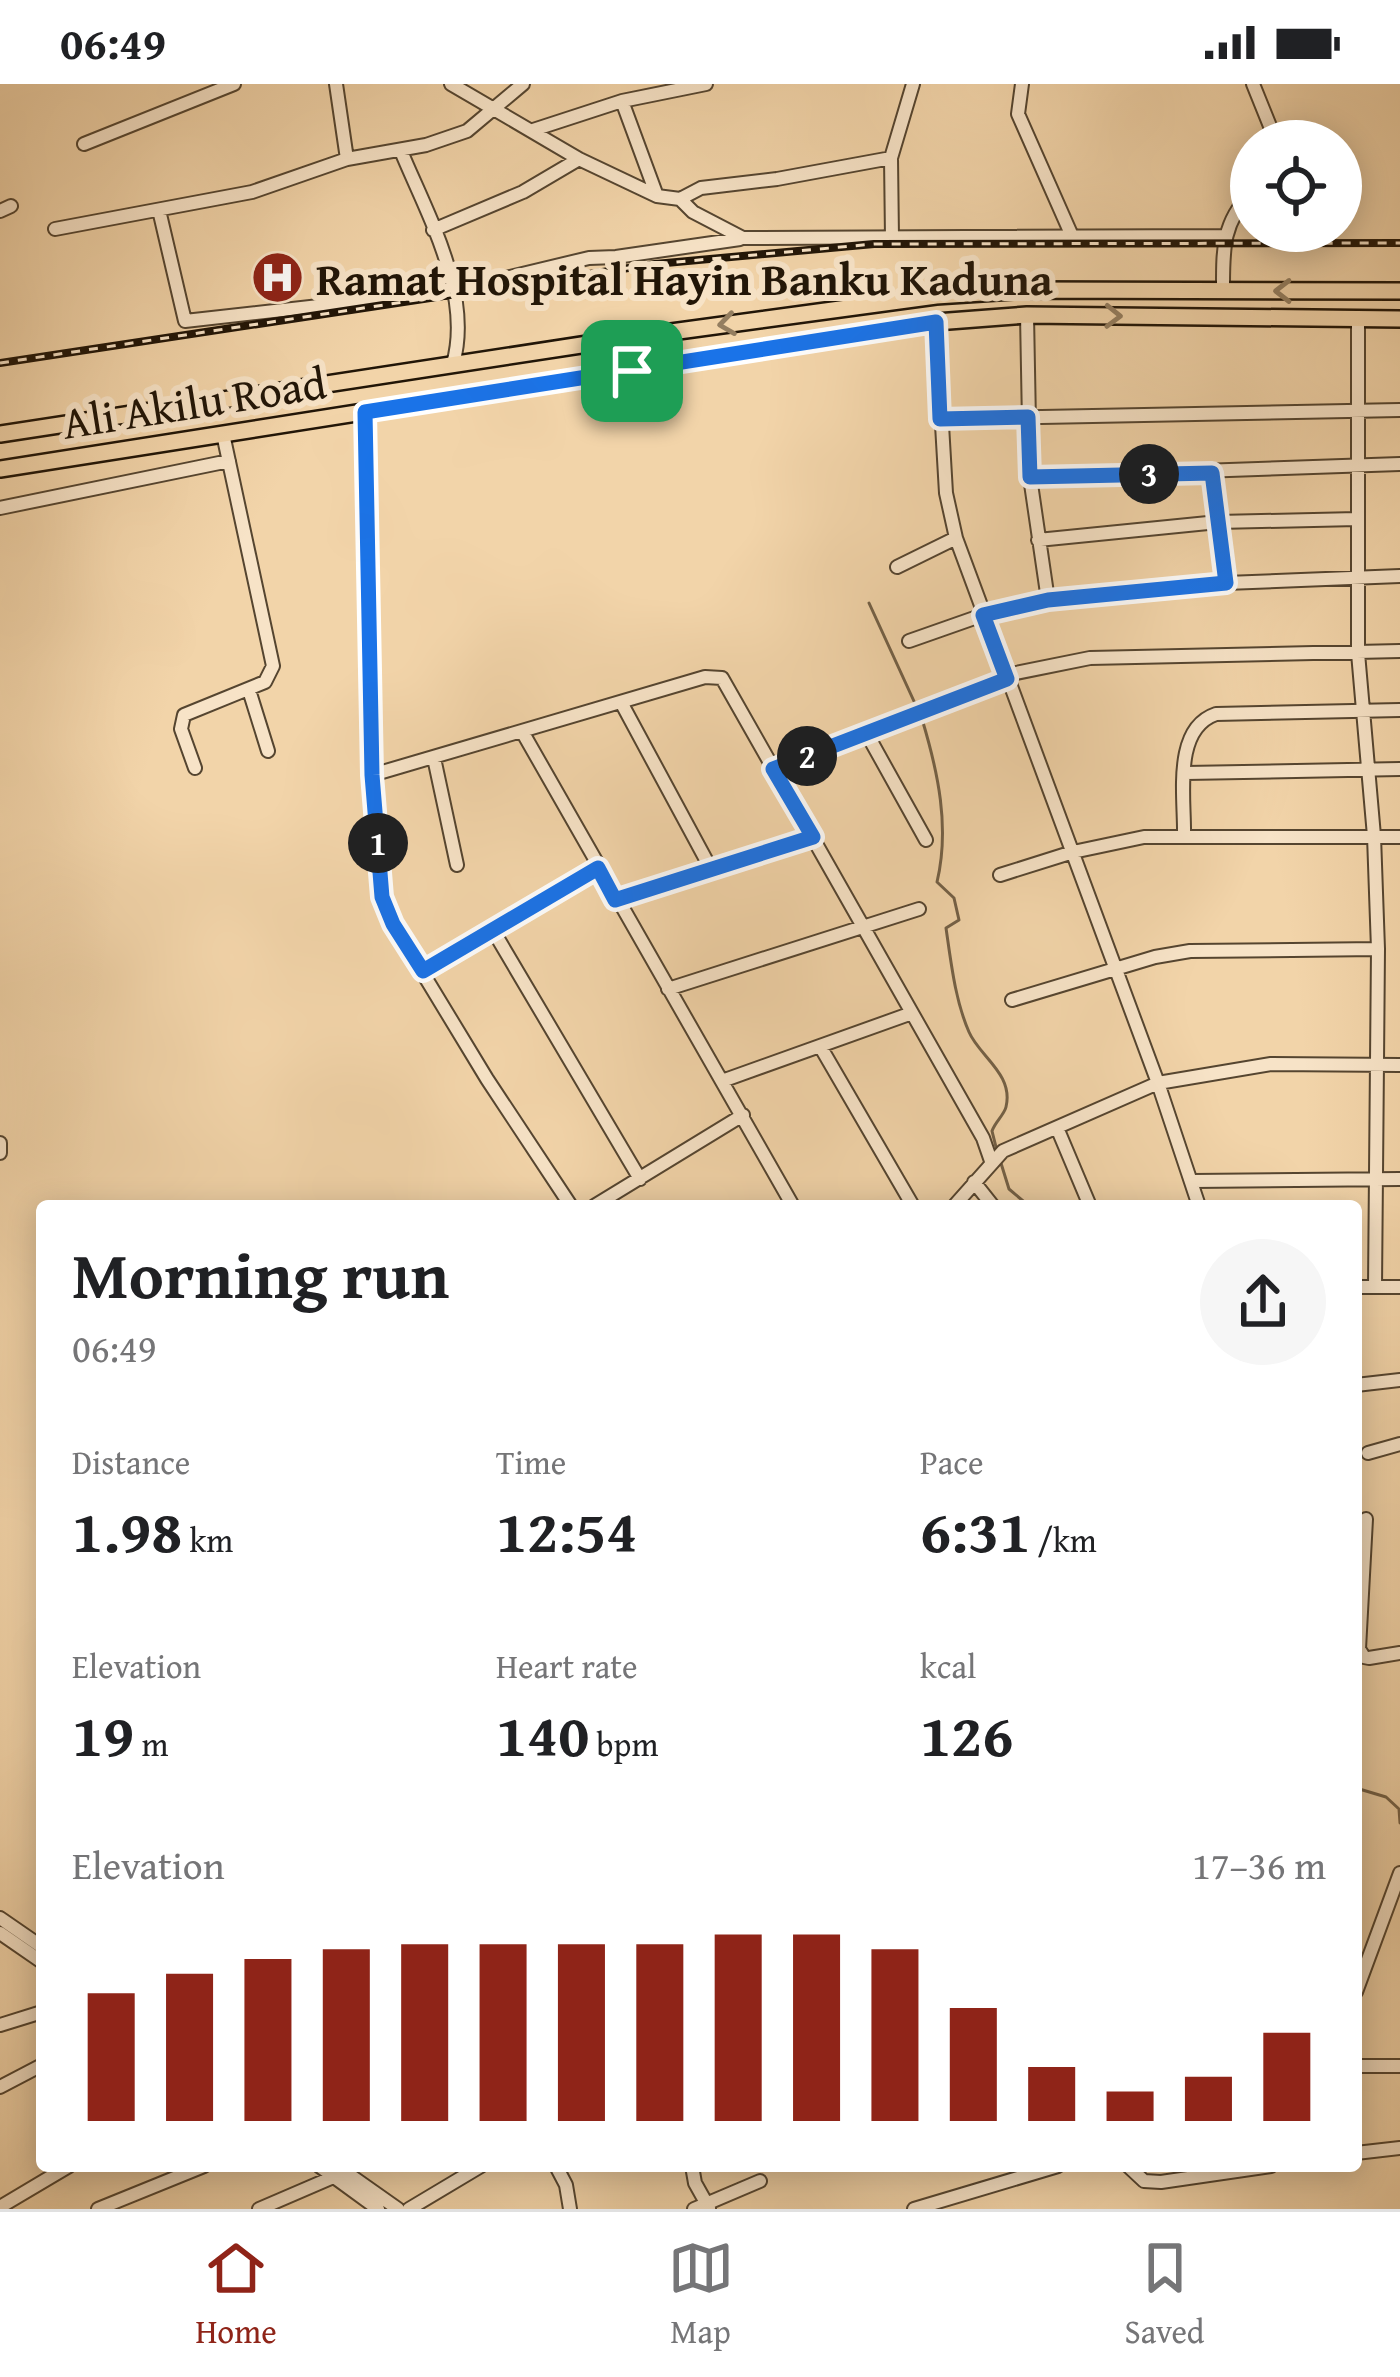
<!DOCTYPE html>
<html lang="en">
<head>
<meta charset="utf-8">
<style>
	body { margin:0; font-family:"Gentium Book Plus",serif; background:#f6f6f6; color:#202124; height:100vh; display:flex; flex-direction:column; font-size:45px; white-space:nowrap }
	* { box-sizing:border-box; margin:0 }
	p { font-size:39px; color:#757577 }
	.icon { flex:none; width:66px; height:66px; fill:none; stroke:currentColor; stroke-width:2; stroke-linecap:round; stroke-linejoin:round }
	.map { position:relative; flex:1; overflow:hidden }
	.panel { position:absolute; left:36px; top:1116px; width:1326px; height:972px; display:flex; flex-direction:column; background:#fff; border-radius:12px; box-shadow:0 6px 30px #0003 }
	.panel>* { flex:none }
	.controls { position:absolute; left:1230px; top:36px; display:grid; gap:24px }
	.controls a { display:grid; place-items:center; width:132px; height:132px; border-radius:50%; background:#fff; box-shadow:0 6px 30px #0003; font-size:60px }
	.pin { position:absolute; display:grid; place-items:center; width:102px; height:102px; color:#fff; margin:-51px; border-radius:24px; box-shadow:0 6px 18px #0006 }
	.km { position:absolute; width:60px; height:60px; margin:-30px; border-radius:50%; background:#222; color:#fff; font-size:33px; line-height:60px; text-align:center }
	.round { display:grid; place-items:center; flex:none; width:126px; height:126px; border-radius:63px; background:#f6f6f6 }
	.head { display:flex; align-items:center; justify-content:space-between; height:204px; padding:0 36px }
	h1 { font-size:66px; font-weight:700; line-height:90px }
	.metrics { display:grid; grid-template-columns:repeat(3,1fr); gap:18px; height:204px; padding:12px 36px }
	.metrics div { display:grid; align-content:center }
	.metrics b { font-size:60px; font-weight:700 }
	.metrics small { font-size:33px; font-weight:400 }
	.metrics p { font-size:33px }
	.chart { height:336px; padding:24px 36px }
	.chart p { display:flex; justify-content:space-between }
	.chart svg { width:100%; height:216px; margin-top:12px; stroke:#8f2418; stroke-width:6 }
	.status { display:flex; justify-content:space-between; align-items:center; height:84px; padding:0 60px; background:#fff; direction:ltr }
	.status svg { height:33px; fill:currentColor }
	.tabs { display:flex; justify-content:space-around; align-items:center; height:168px; border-top:3px solid #e0e0e0; background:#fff; font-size:33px; color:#757577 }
	.tabs a { display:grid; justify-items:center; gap:6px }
	.tabs .selected { color:#8f2418 }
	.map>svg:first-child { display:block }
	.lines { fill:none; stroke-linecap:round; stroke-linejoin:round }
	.stream { stroke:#746147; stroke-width:3 }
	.minor-casing { stroke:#554530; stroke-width:16 }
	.major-casing { stroke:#211507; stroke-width:20 }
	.minor { stroke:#f7e3c7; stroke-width:12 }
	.major { stroke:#f2d4a9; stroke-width:15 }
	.rail-casing { stroke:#211507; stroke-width:8 }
	.rail { stroke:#f7e3c7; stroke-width:3; stroke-dasharray:9; stroke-linecap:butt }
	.oneway { stroke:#947e60 }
	.route-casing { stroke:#fff; stroke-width:24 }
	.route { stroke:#1a73e8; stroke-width:15 }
	.labels { text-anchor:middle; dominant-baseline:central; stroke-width:12; stroke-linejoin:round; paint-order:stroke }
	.poi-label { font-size:45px; font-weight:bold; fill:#211507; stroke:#f7e3c7; text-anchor:start }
	.street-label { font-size:45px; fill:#211507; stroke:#f7e3c7 }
</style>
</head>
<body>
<div class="status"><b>06:49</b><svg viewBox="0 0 49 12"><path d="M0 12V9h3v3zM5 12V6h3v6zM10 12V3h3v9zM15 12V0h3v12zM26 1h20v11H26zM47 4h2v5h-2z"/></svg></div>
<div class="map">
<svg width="1400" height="2125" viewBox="0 0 1400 2125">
	<rect width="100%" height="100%" fill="#f2d4a9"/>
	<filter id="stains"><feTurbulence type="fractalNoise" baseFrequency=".00167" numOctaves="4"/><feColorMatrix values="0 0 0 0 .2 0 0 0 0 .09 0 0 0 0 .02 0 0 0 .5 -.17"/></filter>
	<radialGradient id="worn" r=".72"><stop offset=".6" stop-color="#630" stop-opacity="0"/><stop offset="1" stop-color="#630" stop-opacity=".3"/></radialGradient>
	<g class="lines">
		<path class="stream" d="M869,519L918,626
			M922,635C938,688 950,743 937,798L954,814L959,836L946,844C951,878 955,916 969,948C979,972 1014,990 1006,1023C1004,1031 995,1038 992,1047L997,1067
			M1000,1076L1009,1105L1029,1122
			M1356,1270L1360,1228
			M1356,1704L1386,1713L1399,1725L1400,1739"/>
		<defs>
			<path id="minor" d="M336,0L347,75
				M451,0L579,75L657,112L680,115L693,128L743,154L1224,152
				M1022,0L1018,30L1072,152
				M1253,0L1276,57
				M622,17L657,112
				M533,46L622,17L706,0
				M84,60L234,0
				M401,67C427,130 473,210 453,280
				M680,115L701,104L777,95L891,74
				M159,126L185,237L452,207L589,174L616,173L740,155
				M0,127L11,122
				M55,145L252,108L347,75L426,61L467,47L523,0
				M433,146L523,108L579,75
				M892,154L891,74L913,0
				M1223,206C1223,166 1222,139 1251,109
				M1027,231L1030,393L1048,516
				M1358,236V569L1374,752L1378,865L1375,1203
				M936,238L946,409L956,454L1158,999L1199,1122
				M365,328L372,691L382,813L393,840L487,995L571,1122
				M940,335L1400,326
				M1212,389L1226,499
				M1030,393L1400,380
				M0,424L229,377
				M1038,456L1218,438L1357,435
				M897,483L956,454
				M909,557L983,531L1048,516L1226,499L1400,492
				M1006,591L1090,574L1400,567
				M249,606L268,667
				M622,620L711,785
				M523,649L793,1122
				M867,650L926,756
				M434,674L457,781
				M195,684L181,645L184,631L265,598L273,582L223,350
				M773,685L1007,595
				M1186,689L1400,685
				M372,691L705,593L722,594L983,1054L991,1077
				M1184,752C1185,714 1172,645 1216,630L1400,626
				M1000,791L1073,768L1144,753H1400
				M615,816L813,753
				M494,848L640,1095
				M423,887L598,784
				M668,905L919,825
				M1012,916L1155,873L1190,867L1378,865
				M820,962L913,1122
				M722,997L912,929
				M1058,1046L1090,1122
				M0,1059V1069
				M1193,1097L1400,1095
				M974,1098L993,1122
				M594,1122L743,1031
				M954,1122L1003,1067L1158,999L1271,980L1400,981
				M1356,1203H1400
				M1356,1301L1400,1296
				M1368,1369L1400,1360
				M1366,1435L1359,1565L1364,1573L1369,1574L1400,1569
				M0,1834L42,1863
				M0,1849L42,1878
				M1356,1908L1400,1789
				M0,1941L42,1928
				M1356,1982H1400
				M0,2003L42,1981
				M1356,2069L1400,2064
				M319,2082L378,2125
				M337,2082L398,2125
				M556,2082L566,2101L570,2125
				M692,2082L695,2099L709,2124
				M1128,2082L1144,2097L1161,2098L1271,2082
				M0,2123L69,2082
				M98,2125L204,2082
				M259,2125L345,2088
				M409,2125L481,2082
				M694,2125L760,2097
				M914,2125L1058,2082"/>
			<path id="major" d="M0,350L627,254L936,212L1028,206L1400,207
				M0,385L936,238L1027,231L1400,235"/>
		</defs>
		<use href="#minor" class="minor-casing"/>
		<use href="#major" class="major-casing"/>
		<use href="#minor" class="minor"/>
		<use href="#major" class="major"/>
		<defs>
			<path id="rail" d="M0,279L655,180L874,160L1400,159"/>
		</defs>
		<use href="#rail" class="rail-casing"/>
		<use href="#rail" class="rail"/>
	</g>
	<defs><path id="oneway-chevron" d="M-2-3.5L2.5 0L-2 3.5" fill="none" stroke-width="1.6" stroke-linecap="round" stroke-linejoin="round" transform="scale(3)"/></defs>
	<g class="oneway">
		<use href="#oneway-chevron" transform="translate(1283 207) rotate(-180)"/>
		<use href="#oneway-chevron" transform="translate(1113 232) rotate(1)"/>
		<use href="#oneway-chevron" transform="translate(727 240) rotate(172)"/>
	</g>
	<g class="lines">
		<defs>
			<path id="route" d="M936,238L940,335L1028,333L1030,393L1212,389L1226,499L1048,516L983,531L1007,595L773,685L813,753L615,816L598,784L423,887L393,840L382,813L372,691L365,328Z"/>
		</defs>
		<use href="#route" class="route-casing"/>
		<use href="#route" class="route"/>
	</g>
	<defs>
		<symbol id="hospital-disc" viewBox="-11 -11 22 22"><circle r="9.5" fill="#8f2418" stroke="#f7e3c7"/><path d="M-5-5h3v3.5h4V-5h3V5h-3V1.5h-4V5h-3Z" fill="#fff"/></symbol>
	</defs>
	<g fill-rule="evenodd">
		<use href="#hospital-disc" x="248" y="164" width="59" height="59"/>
	</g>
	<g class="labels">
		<g class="poi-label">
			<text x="316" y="194">Ramat Hospital Hayin Banku Kaduna</text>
		</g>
		<g class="street-label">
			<text transform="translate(194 318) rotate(-9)">Ali Akilu Road</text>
		</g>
	</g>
	<rect width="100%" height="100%" filter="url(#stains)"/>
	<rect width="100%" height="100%" fill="url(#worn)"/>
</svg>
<div class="controls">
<a><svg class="icon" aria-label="locate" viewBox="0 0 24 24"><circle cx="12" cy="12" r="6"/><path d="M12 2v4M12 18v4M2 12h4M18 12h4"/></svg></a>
</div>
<div class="pin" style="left:632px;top:287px;background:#1e9e55"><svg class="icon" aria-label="arrive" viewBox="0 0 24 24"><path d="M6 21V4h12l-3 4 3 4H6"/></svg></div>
<b class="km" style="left:378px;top:759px">1</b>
<b class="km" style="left:807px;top:672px">2</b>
<b class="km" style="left:1149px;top:390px">3</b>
<section class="panel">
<div class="head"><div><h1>Morning run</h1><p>06:49</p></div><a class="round"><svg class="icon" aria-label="share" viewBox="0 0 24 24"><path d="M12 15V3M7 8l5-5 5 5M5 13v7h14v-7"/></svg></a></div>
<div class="metrics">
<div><p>Distance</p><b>1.98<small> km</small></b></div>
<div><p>Time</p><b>12:54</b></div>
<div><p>Pace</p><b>6:31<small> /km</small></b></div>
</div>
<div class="metrics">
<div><p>Elevation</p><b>19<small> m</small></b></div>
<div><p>Heart rate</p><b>140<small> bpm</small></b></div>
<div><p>kcal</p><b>126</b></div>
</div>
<div class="chart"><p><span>Elevation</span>17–36 m</p>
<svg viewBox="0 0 160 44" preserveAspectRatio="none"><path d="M5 44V18M15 44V14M25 44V11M35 44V9M45 44V8M55 44V8M65 44V8M75 44V8M85 44V6M95 44V6M105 44V9M115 44V21M125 44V33M135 44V38M145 44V35M155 44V26"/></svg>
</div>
</section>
</div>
<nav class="tabs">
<a class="selected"><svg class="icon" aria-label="home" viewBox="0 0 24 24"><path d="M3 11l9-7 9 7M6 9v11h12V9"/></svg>Home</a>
<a><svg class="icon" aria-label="map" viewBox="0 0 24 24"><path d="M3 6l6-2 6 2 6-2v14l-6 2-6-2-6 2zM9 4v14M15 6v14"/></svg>Map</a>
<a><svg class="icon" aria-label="saved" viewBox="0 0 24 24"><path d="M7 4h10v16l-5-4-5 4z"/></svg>Saved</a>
</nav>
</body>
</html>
